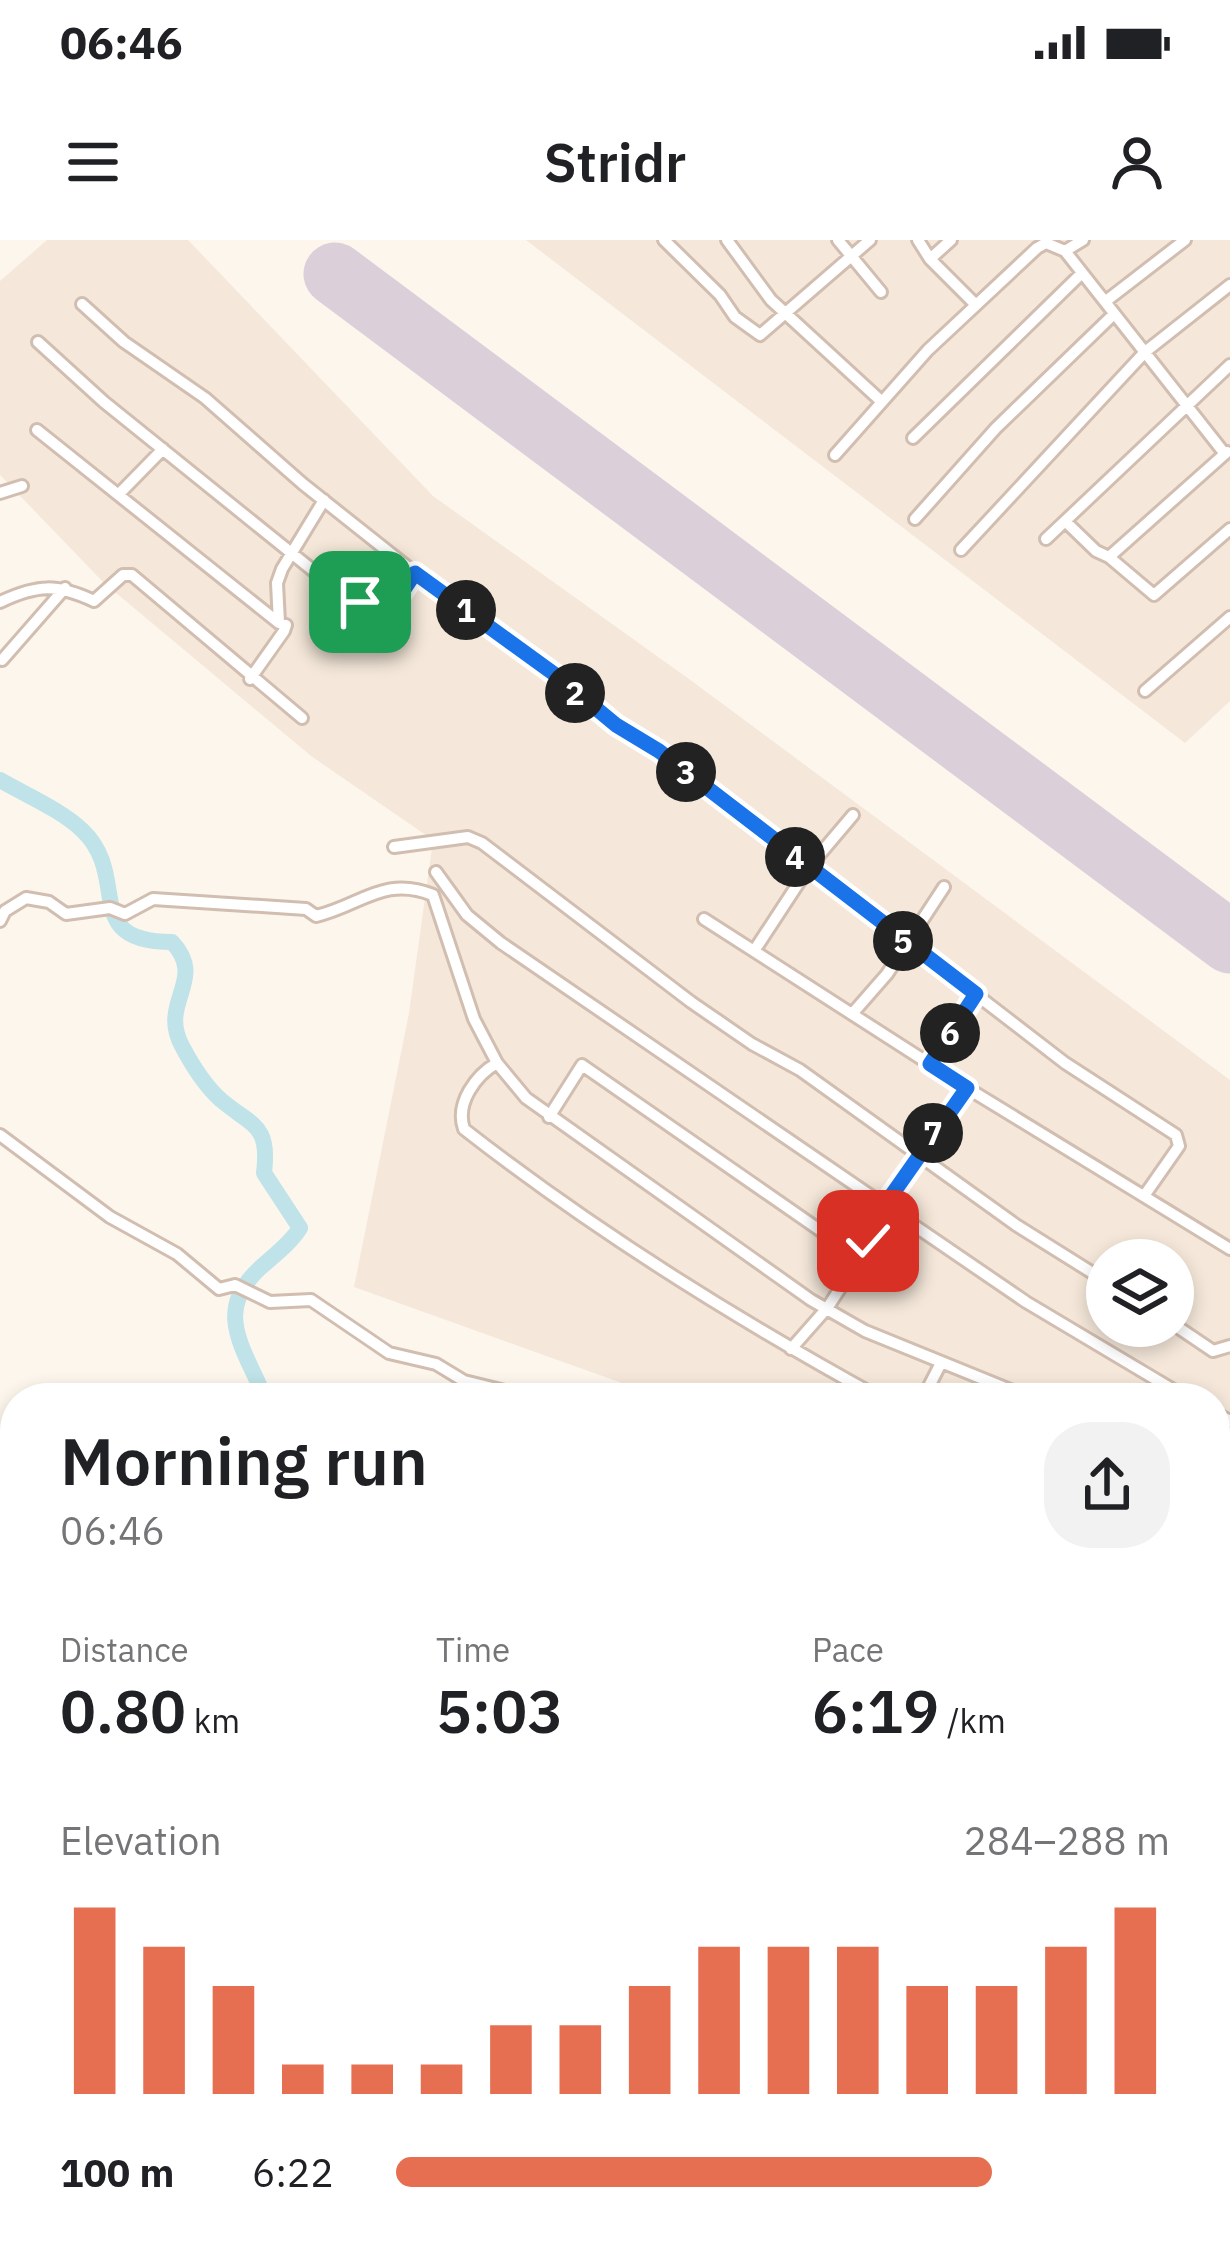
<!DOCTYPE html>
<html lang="en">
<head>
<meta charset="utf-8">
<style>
	body { margin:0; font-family:"IBM Plex Sans",sans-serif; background:#f2f2f2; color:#202124; height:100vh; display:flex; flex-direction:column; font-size:45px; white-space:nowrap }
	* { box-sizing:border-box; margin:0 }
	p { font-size:39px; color:#757577 }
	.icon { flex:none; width:66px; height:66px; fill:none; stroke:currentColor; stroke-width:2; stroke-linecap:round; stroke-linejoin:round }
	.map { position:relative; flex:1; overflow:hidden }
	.panel { position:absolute; left:0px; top:1143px; width:1230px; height:861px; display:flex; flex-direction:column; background:#fff; border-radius:48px 48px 0 0; box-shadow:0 6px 18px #0003 }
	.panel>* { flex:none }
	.controls { position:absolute; left:1086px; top:999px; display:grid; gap:24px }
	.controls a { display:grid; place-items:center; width:108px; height:108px; border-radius:50%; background:#fff; box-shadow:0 6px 18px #0003; font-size:60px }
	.pin { position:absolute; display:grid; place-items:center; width:102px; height:102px; color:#fff; margin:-51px; border-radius:24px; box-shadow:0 6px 18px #0006 }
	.km { position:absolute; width:60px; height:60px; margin:-30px; border-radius:50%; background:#222; color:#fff; font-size:33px; line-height:60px; text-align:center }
	.round { display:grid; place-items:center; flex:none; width:126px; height:126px; border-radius:48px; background:#f2f2f2 }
	.head { display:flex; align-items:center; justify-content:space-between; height:204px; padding:0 60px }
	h1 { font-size:66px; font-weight:600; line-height:90px }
	.metrics { display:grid; grid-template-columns:repeat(3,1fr); gap:18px; height:204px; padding:12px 60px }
	.metrics div { display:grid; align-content:center }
	.metrics b { font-size:60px; font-weight:600 }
	.metrics small { font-size:33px; font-weight:400 }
	.metrics p { font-size:33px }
	.chart { height:336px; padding:24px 60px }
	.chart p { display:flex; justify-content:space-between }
	.chart svg { width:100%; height:216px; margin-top:12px; stroke:#e76f51; stroke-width:6 }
	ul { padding:0 60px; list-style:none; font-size:39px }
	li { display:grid; grid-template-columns:192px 144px 1fr; align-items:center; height:90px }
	li i { height:30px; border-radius:15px; background:#e76f51 }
	.status { display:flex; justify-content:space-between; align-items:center; height:84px; padding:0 60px; background:#fff; direction:ltr }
	.status svg { height:33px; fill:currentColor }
	header { display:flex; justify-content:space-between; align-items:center; height:156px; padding:0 60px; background:#fff; font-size:54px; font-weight:600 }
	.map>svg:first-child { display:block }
	.residential { fill:#f5e8da; fill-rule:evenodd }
	.water { fill:#bfe3e8; stroke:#a5d3da; stroke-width:3 }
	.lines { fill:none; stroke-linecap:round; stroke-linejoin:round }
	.river { stroke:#bfe3e8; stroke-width:16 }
	.runway { stroke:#dbcfda; stroke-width:63 }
	.minor-casing { stroke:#d1beb0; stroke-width:16 }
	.minor { stroke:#fff; stroke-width:10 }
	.route-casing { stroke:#fff; stroke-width:24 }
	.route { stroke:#1a73e8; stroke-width:15 }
</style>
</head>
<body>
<div class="status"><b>06:46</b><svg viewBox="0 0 49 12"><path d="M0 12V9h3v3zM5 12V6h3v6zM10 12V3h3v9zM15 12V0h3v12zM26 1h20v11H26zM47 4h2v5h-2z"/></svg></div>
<header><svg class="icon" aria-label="menu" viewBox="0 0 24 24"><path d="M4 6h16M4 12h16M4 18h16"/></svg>Stridr<svg class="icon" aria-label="person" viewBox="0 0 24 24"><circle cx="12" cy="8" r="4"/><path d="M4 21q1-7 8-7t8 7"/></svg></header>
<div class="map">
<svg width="1230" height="2002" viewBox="0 0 1230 2002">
	<rect width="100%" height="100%" fill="#fdf6ec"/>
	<path class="residential" d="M47,0H188L433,256L689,439L1230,840V1512L1215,1490V1158H629L633,1147L354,1047L409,773L433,600L311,516L103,342L0,235V41ZM1107,1020H1173V1086H1107Z
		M526,0H1230V461L1185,503Z"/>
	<path class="water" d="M0,1634L15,1641V1989H858L888,2002H0Z"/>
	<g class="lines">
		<path class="river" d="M0,540C26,555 61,570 82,590C132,637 79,702 172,702C208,740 158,762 182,806C192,825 204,845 221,860C253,887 270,884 264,933L300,988C290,1004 273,1016 259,1029C213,1072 244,1108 265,1158"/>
		<path class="runway" d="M335,34L1230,702"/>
		<defs>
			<path id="minor" d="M664,0L720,55L735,77L760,95L870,0
				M727,0L771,60L881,161
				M838,0L881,52
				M918,0L930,19L975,64
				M1065,11L1225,214
				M930,19L951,0
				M1106,61L1185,0
				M82,64L124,102L205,158L303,244L434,348L716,554L1065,823L1176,895L1179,906L1144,956
				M38,102L104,162L346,357L392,367L415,333
				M37,190L279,383
				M913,198L1082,33
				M835,215L928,110L1037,8L1046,3L1065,11L1083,0
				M0,253L22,246
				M119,254L163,209
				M915,279L996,188L1114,74
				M1066,282L1096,311L1109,317L1227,212
				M1046,299L1230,125
				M961,310L1145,112L1230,45
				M1109,317L1154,355L1230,289
				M0,362C38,344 57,344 94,361L123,335H132L302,478
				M2,420L65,348
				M250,439L284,391L286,385L279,383L277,343L282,329L324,260
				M1145,451L1230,377
				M394,607L468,597L482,603L691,762L752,804L800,830L1016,985L1107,1042
				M436,632L467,675L501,703L1026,1062L1187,1158
				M704,679L967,848L1230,1009
				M0,681L5,671L26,658L49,662L66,674L110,668L125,674L153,659L306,669L316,676C360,666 384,635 433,655L474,779L497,823L526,858L811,1060L865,1091L1030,1158
				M754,711L809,627L853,575
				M852,774L887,734L944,647
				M497,823C476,835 455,863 464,889C593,990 736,1079 880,1158
				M930,824L977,754
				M549,877L582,825L857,1016
				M0,895L110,977L177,1014L219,1049L235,1045L270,1062L311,1060L389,1113L436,1124L464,1141L533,1158
				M1173,1084L1213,1111L1230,1106
				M791,1109L828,1067L888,974L883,966L967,848
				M923,1158L941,1123
				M1215,1173L1230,1181
				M1217,1229L1230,1200
				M1215,1298L1230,1302"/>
		</defs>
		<use href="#minor" class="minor-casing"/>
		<use href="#minor" class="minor"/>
	</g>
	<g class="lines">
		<defs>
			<path id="route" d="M360,362L392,367L415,333L557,436L616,485L659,511L976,754L930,824L967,848L884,966L887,974L868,1001"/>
		</defs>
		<use href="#route" class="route-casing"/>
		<use href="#route" class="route"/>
	</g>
</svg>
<div class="controls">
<a><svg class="icon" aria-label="layers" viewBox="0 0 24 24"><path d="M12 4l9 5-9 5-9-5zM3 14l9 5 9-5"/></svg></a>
</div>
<div class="pin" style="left:360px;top:362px;background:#1e9e55"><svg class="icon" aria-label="arrive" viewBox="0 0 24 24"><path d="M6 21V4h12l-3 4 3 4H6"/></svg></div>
<div class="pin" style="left:868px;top:1001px;background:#d93025"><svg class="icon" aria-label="check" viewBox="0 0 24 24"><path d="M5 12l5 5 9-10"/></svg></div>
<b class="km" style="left:466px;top:370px">1</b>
<b class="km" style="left:575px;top:453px">2</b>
<b class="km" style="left:686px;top:532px">3</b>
<b class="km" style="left:795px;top:617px">4</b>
<b class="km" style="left:903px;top:701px">5</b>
<b class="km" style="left:950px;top:793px">6</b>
<b class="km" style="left:933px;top:893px">7</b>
<section class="panel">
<div class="head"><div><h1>Morning run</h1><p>06:46</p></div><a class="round"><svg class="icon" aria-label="share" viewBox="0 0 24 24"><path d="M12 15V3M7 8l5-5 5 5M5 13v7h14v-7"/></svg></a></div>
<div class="metrics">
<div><p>Distance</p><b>0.80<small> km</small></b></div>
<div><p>Time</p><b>5:03</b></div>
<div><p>Pace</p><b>6:19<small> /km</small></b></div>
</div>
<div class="chart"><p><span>Elevation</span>284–288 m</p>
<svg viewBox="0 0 160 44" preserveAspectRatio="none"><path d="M5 44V6M15 44V14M25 44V22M35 44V38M45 44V38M55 44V38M65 44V30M75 44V30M85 44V22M95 44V14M105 44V14M115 44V14M125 44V22M135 44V22M145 44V14M155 44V6"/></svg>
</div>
<ul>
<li><b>100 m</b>6:22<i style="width:77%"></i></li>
</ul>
</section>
</div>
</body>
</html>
